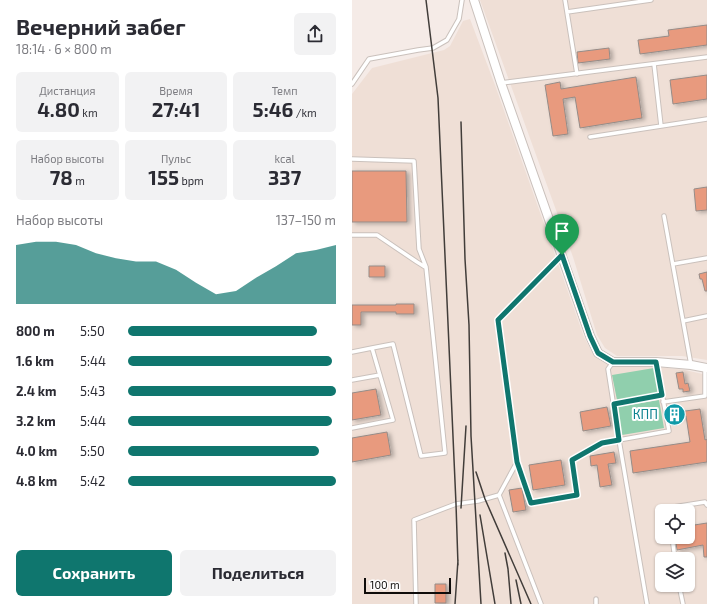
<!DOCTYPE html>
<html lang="ru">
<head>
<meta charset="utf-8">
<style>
	body { margin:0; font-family:"Exo 2",sans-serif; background:#f2f2f3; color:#2b2b33; height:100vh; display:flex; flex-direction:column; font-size:15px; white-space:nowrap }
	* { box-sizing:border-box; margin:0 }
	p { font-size:13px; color:#7c7c81 }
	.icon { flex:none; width:22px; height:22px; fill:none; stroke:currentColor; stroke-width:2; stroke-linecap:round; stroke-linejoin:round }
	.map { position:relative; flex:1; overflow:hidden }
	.drawer { display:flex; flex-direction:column; background:#fff; width:352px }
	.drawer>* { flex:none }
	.tools { position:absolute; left:303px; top:504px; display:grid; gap:8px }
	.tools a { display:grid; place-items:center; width:40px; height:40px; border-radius:6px; background:#fff; box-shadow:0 1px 3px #0004; font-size:20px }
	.scale { position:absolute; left:12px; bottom:10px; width:87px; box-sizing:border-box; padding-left:4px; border:2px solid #0f0c0a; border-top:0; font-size:11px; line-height:14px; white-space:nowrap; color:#0f0c0a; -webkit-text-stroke:3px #fff; paint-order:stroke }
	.pin { position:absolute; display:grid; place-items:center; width:34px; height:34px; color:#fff; margin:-41px -17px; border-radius:50% 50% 50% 0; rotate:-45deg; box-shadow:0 0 4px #0007 }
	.pin .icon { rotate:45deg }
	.round { display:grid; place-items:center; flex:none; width:42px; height:42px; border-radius:6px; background:#f2f2f3 }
	.summary { display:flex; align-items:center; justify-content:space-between; height:68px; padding:0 16px }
	h1 { font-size:22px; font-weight:700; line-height:30px }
	.metrics { display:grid; grid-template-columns:repeat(3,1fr); gap:6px; height:68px; padding:4px 16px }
	.metrics div { display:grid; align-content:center; border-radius:6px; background:#f2f2f3; text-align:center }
	.metrics b { font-size:20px; font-weight:700 }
	.metrics small { font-size:11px; font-weight:400 }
	.metrics p { font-size:11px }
	.chart { height:112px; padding:8px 16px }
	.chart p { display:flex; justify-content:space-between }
	.chart svg { width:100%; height:72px; margin-top:4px; fill:#0f766e; opacity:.7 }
	.cta { display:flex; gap:8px; margin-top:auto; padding:8px 16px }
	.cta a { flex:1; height:46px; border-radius:6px; background:#0f766e; color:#fff; font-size:16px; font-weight:700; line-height:46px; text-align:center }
	.cta a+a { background:#f2f2f3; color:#2b2b33 }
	ul { padding:0 16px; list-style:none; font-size:13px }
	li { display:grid; grid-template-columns:64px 48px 1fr; align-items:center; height:30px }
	li i { height:10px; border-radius:5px; background:#0f766e }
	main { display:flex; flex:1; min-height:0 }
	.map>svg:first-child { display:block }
	.built { fill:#efdfd6; fill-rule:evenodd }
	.green { fill:#90cfad }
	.building { fill:#e89a7e; stroke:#958c88; filter:url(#shadow) }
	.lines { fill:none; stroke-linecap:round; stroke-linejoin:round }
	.service-casing { stroke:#cac1bc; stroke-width:5.5 }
	.tertiary-casing { stroke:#cac1bc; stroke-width:10 }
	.service { stroke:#fff; stroke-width:3.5 }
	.tertiary { stroke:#fff; stroke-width:8 }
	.rail { stroke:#413d3a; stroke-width:1.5 }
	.route-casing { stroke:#fff; stroke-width:8 }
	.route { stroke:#0f766e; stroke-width:5 }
	.labels { text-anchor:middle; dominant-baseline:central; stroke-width:4; stroke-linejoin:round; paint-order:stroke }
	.culture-label { font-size:13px; fill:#0d838f; stroke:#fff; text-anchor:end }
</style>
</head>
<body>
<main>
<section class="drawer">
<div class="summary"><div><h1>Вечерний забег</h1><p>18:14 · 6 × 800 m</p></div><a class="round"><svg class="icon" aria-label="share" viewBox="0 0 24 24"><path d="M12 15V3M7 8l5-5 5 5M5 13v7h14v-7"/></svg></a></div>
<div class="metrics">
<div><p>Дистанция</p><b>4.80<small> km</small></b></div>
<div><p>Время</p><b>27:41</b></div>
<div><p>Темп</p><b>5:46<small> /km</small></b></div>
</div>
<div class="metrics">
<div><p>Набор высоты</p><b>78<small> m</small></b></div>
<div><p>Пульс</p><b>155<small> bpm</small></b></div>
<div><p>kcal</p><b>337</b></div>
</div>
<div class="chart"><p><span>Набор высоты</span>137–150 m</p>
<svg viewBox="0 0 160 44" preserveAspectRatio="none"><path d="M0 44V8L10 6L20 6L30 8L40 13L50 16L60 18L70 18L80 23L90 31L100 38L110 36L120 28L130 21L140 13L150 11L160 8V44z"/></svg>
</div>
<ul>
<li><b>800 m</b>5:50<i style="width:91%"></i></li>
<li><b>1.6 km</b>5:44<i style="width:98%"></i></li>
<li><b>2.4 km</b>5:43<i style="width:100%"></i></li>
<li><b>3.2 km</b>5:44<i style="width:98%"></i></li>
<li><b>4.0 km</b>5:50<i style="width:92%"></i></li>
<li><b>4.8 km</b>5:42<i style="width:100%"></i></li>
</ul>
<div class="cta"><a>Сохранить</a><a>Поделиться</a></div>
</section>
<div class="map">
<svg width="355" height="604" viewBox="0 0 355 604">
	<defs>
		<filter id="shadow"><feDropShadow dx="3" dy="1.5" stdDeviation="2" flood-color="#0004"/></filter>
	</defs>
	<rect width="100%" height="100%" fill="#f5ebe7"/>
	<path class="built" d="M128,0H355V360L330,356H265L253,348L245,335L221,257Z
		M118,19L143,85L232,337L242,356L263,366H297L333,370L355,375V604H0V94L20,68L92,50L98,46L111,21ZM310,511H336V537H310ZM310,559H336V585H310Z"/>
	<path class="green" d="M302,368L307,393L265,400L260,375Z
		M307,400L312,428L270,435L265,407Z"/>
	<path class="building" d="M355,25V45L288,54L286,40L317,36L316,30Z
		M257,48L258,59L226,63L225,52Z
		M355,75V99L321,104L318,80Z
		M284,77L290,118L228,128L223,97L211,99L216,134L201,136L193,85L208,82L209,89Z
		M0,171H54L55,222H0Z
		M355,187V210L344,211L342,189Z
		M17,266H33V277H17Z
		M355,272V291H353L350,279H348L347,274Z
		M44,304H62V314H44V312H9V325H0V305H44Z
		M331,372L333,384L336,383L338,391L331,392V389H327L324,373Z
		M24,389L29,415L0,420V393Z
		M255,407L259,426L231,431L228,412Z
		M325,409L326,412L348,409L353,440L355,439V462L281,473L278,451L338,442L334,416L319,419L317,411Z
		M35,432L39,455L0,462V438Z
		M262,452L264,463L256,464L260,485L248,487L245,465L239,466L238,456Z
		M209,460L213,485L181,490L177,465Z
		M170,488L174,510L161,512L157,490Z
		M355,523V557H352L351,545L325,550L323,537H336V526Z
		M83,584H94V603H83Z"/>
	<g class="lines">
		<defs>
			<path id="service" d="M213,0L225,74
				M215,12L299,0
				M302,64L309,126
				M149,83L355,57
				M0,84L17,59L66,50L81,48L95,40L107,19L110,0
				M238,137L355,119
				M0,159L62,161L67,249L74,267L93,453L69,456L41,344L20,348
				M312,216L339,365
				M0,235H25L65,262L73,267
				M321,264L355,258
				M331,321L355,316
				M0,352L20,348L41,420L0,428
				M261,362L256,369L267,440L295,604
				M0,380L28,375
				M311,402L353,396V368
				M262,404L310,395
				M165,462L179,503L225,495L220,460L250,443L317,431L304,362
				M147,495L189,604
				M315,511V508L353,502L355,505
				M320,537L323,559
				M327,585L331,604
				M244,599V604
				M64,604L62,520L104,504L126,501L147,495L165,462L146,320L209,256"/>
			<path id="tertiary" d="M122,0L149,83L238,336L246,353L261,362H304L339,365L355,368"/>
		</defs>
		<use href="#service" class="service-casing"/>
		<use href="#tertiary" class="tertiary-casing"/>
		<use href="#service" class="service"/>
		<use href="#tertiary" class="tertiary"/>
		<path class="rail" d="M74,0L86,98L104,504L106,565
			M109,122L113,259L117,325L119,436L129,604
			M124,472L133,499L179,604
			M109,508L114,426
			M128,515L143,604
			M153,553L156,569L159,604
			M164,580L169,604
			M103,604L106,560"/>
	</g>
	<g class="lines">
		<defs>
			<path id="route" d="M210,255L238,336L246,353L261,362H304L310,395L262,404L267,440L250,443L220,460L225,495L179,503L165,462L146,320Z"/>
		</defs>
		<use href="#route" class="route-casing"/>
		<use href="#route" class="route"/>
	</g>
	<defs>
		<symbol id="building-disc" viewBox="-11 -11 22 22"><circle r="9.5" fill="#0f9aa8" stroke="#fff"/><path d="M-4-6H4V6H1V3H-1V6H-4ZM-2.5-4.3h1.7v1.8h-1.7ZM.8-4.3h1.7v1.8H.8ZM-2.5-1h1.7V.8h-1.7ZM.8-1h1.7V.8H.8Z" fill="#fff"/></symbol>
	</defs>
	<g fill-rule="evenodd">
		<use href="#building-disc" x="310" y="402" width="25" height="25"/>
	</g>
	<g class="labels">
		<g class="culture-label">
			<text x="306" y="414">КПП</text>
		</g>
	</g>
</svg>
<div class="tools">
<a><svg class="icon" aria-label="locate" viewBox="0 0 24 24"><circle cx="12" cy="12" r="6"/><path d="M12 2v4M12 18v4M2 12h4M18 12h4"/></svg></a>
<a><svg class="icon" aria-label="layers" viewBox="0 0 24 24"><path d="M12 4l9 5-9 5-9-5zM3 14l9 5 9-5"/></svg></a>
</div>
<div class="scale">100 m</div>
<div class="pin" style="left:210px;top:255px;background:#1e9e55"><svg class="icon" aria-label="arrive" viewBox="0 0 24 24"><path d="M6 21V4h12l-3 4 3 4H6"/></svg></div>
</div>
</main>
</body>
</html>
